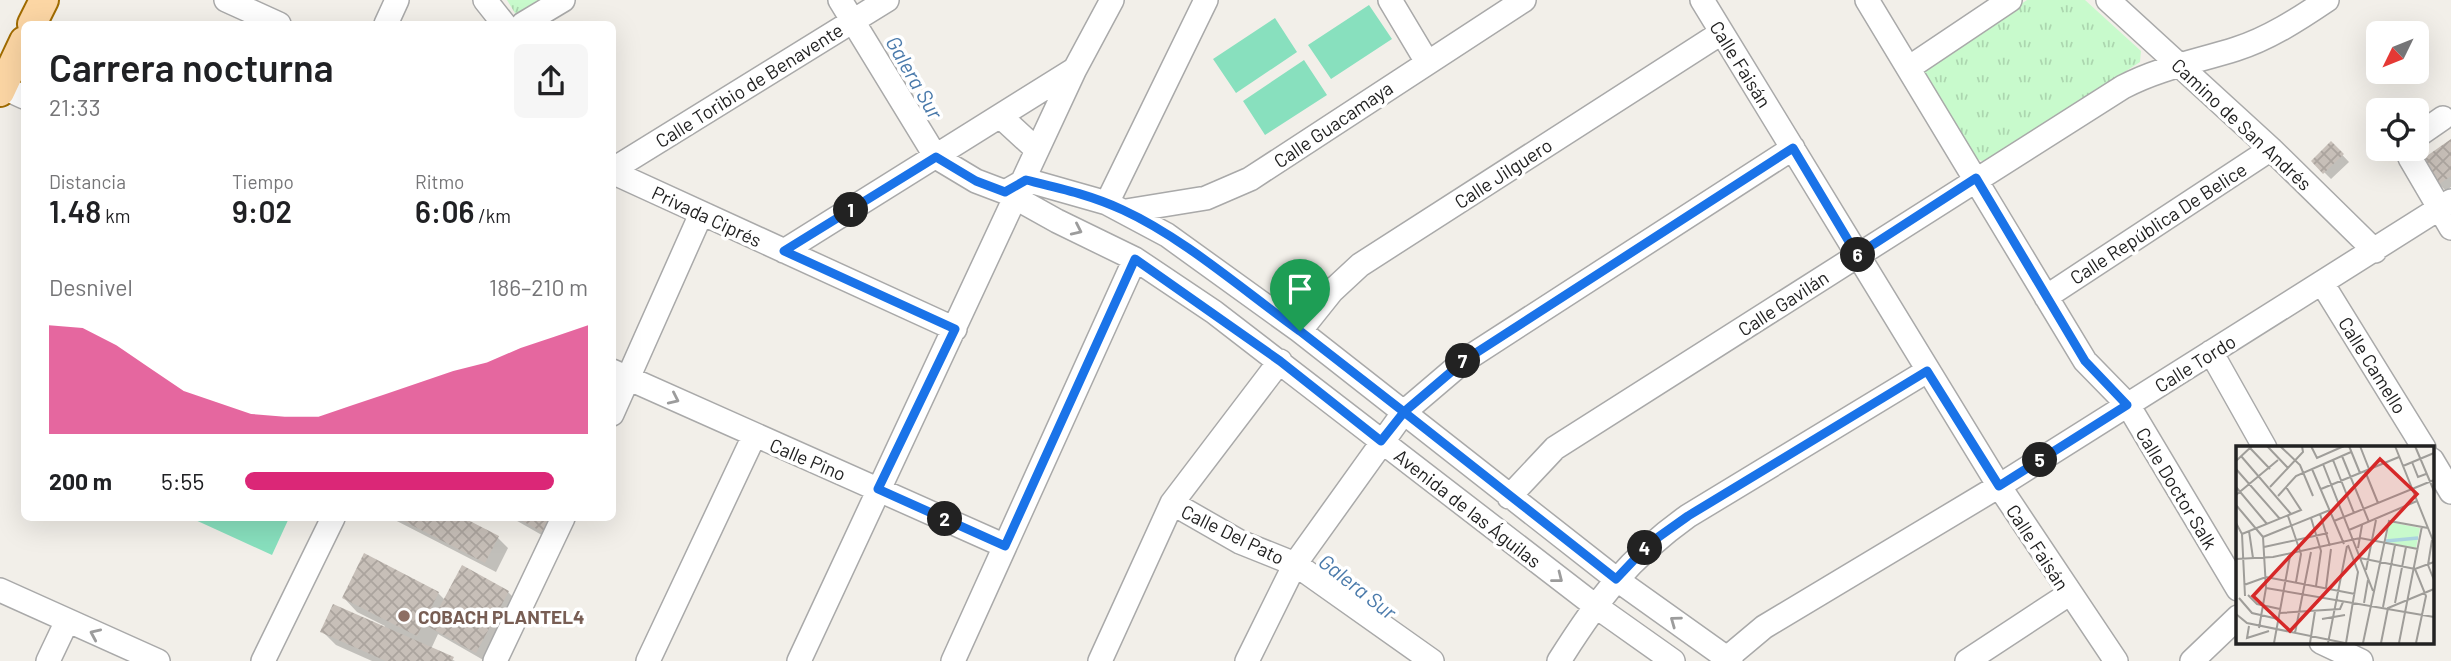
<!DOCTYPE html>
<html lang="es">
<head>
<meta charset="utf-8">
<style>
	body { margin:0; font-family:Barlow,sans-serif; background:#f6f6f6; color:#202124; height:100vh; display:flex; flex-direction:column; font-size:26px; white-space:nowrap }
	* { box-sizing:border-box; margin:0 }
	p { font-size:23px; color:#757577 }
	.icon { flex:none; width:38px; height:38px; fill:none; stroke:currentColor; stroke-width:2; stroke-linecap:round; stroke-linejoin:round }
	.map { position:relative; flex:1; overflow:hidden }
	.details { position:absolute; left:21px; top:21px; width:595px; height:500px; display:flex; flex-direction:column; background:#fff; border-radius:10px; box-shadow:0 7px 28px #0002 }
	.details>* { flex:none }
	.needle { width:46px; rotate:227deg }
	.controls { position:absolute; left:2366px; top:21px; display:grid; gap:14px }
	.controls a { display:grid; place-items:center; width:63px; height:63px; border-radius:10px; background:#fff; box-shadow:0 7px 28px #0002; font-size:35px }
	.pin { position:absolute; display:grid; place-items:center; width:60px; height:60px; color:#fff; margin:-72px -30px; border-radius:50% 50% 50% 0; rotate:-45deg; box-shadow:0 0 7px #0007 }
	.pin .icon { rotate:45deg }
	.km { position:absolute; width:35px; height:35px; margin:-18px; border-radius:50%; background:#222; color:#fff; font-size:19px; line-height:35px; text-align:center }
	.round { display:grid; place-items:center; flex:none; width:74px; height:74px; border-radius:10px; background:#f6f6f6 }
	.head { display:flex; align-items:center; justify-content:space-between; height:119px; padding:0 28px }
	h1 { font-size:38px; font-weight:600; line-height:52px }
	.figures { display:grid; grid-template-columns:repeat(3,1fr); gap:10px; height:119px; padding:7px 28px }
	.figures div { display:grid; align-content:center }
	.figures b { font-size:30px; font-weight:600 }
	.figures small { font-size:19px; font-weight:400 }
	.figures p { font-size:19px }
	.chart { height:196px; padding:14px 28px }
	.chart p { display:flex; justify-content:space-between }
	.chart svg { width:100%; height:126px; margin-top:7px; fill:#db2777; opacity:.7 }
	ul { padding:0 28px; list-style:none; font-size:23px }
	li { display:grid; grid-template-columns:112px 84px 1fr; align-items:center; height:52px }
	li i { height:18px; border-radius:9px; background:#db2777 }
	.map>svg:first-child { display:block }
	.park { fill:url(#park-tufts) }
	.pitch { fill:#88e0be }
	.shadow { fill:#0003 }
	.building { fill:url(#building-cross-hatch) }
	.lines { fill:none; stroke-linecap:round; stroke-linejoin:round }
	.minor-casing { stroke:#a9a9a9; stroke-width:26 }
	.major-casing { stroke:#a06b00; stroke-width:32 }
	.minor { stroke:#fff; stroke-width:23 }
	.major { stroke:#fcd6a4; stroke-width:28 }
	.oneway { stroke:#9c9c9c }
	.route-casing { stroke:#fff; stroke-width:14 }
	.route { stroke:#1a73e8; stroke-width:9 }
	.education-dot { fill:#8d6e63; stroke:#fff; stroke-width:2.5 }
	.labels { text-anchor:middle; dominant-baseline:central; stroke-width:7; stroke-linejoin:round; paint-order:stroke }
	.street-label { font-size:19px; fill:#222; stroke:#fff }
	.education-label { font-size:19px; font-weight:bold; fill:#785e54; stroke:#fff; text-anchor:start }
	.water-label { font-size:21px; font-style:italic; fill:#4a7aab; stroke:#fff }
	.inset-river { fill:none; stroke:#aad3df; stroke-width:3.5 }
	.inset-road { fill:none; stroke:#9f9d99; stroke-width:2 }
	.view { fill:#d62828; fill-opacity:0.15; stroke:#d62828; stroke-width:3.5 }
	.inset-edge { fill:none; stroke:#222; stroke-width:3.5 }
</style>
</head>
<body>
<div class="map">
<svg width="2451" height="661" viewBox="0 0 2451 661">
	<defs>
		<pattern id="park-tufts" width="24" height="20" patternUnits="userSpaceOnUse" patternTransform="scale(1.75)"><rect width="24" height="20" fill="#c8facc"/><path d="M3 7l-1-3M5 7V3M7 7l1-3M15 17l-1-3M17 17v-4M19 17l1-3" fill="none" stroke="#acd6af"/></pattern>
		<pattern id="building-cross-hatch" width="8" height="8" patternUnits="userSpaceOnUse" patternTransform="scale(1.75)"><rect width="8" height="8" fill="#c7bfb8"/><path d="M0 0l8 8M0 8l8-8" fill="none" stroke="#aba49e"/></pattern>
	</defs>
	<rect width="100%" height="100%" fill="#f2efe9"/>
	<path class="park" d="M507,0H550L518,18Z
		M2027,0H2085L2141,51L2140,62L1985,162L1974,158L1922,76L1925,68Z"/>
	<path class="pitch" d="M1369,5L1392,39L1331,79L1308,45Z
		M1275,18L1297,52L1236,93L1213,59Z
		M1304,60L1327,95L1265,135L1243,101Z
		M191,518H289L272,555Z"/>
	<path class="shadow" d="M2451,141V187L2446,191L2439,184Z
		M2331,143L2349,162L2331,179L2313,161Z
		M391,518H460L498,538L508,548L496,572Z
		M512,518H568L554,542Z
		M365,556L438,593L445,600L508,592L518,602L485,661L438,634L431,649L455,661H372L336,645L323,632L384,628L385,626L357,612L344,598Z"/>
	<path class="building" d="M2451,139V176L2438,185L2421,160Z
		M2331,141L2344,154L2323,174L2311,161Z
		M398,518H464L499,536L485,563Z
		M517,518H552L544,533Z
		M364,553L439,592L417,636L342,598Z
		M462,565L509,591L476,653L429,627Z
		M333,604L454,657L452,661H386L320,632Z"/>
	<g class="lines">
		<defs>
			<path id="minor" d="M226,0L279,24
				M485,0L504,24
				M840,0L936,157L976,181L1005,192L1057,221L1135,259L1214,312L1594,605L1673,661
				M1390,0L1427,62
				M1702,0L1999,486L2116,661
				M1867,0L2085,361L2128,405L2238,589
				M2108,0L2271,149L2375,251
				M386,24L397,0
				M523,24L563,0
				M1910,67L2010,0
				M0,86L24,97
				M1000,116L1037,150
				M2417,136L2443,118
				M2410,149V158L2451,228
				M612,170L887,0
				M612,172L955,329
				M1005,192L1026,180L1107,203L1167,235L1300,331L1616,579L1731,661
				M1107,203L1206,0
				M1126,211L1206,198L1250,179L1524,0
				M784,251L1075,69
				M2322,283L2424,448
				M2046,297L2271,149
				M1300,331L1332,291L1360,265L1721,33
				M2211,352L2265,448
				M612,371L1005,546
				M612,414L701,214
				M2432,460L2451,492
				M1509,497L1555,448L2123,87C2159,68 2198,61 2236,49C2268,39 2299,19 2327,0
				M1172,503L1240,542L1295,564L1432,661
				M0,590L158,661
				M2321,642L2361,661
				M1727,658L1764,627L1999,486L2451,201
				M48,661L67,621
				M263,661L333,518
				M495,661L563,518
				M648,661L754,436
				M799,661L1075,69L1112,0
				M953,661L1135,259
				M1100,661L1172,503L1280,361
				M1247,661L1295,564L1404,412L1465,360L1793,148
				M1559,661C1598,599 1628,559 1688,516L1927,371
				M1967,661L2069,594
				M2192,661L2238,617"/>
			<path id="major" d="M32,24L44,0
				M0,92L24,41"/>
		</defs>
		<use href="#minor" class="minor-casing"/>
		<use href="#major" class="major-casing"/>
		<use href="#minor" class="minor"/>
		<use href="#major" class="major"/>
	</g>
	<defs><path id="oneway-chevron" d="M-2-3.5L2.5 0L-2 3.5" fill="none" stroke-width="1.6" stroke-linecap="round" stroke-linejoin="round" transform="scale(1.75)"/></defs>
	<g class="oneway">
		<use href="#oneway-chevron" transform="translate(1077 230) rotate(25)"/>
		<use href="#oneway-chevron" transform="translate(674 399) rotate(25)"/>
		<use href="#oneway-chevron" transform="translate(1558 578) rotate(38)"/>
		<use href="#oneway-chevron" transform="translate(1675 621) rotate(-144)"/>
		<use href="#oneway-chevron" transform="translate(95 634) rotate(-156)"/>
	</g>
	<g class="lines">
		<defs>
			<path id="route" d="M1300,331C1244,291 1184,238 1123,210C1091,195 1059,188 1026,180L1005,192L976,181L936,157L784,251L955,329L878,489L1005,546L1135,259L1280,361L1381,441L1404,412L1616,579L1650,543L1688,516L1927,371L1999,486L2127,405L2085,361L1976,178L1857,255L1793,148L1465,360L1404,412L1300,331"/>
		</defs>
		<use href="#route" class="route-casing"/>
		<use href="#route" class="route"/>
	</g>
	<circle class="education-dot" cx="404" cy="616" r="7"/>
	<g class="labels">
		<g class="street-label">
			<text transform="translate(1741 64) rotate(58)">Calle Faisán</text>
			<text transform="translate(749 85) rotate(-32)">Calle Toribio de Benavente</text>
			<text transform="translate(1333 124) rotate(-34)">Calle Guacamaya</text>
			<text transform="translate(2242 124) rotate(43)">Camino de San Andrés</text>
			<text transform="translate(1503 173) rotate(-33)">Calle Jilguero</text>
			<text transform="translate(707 216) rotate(25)">Privada Ciprés</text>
			<text transform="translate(2158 223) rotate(-33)">Calle República De Belice</text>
			<text transform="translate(1783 303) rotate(-33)">Calle Gavilán</text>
			<text transform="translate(2195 363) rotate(-32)">Calle Tordo</text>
			<text transform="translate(2373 365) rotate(58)">Calle Camello</text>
			<text transform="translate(808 459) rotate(23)">Calle Pino</text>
			<text transform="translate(2177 488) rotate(59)">Calle Doctor Salk</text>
			<text transform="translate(1468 508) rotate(38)">Avenida de las Águilas</text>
			<text transform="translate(1233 534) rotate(26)">Calle Del Pato</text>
			<text transform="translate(2038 547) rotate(57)">Calle Faisán</text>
		</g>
		<g class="education-label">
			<text x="418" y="616">COBACH PLANTEL4</text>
		</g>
		<g class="water-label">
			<text transform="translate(915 77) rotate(60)">Galera Sur</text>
			<text transform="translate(1358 586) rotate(38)">Galera Sur</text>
		</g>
	</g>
	<g transform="translate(2236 446)">
		<rect width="198" height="198" fill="#f2efe9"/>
		<path d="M153,76L184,82L180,102L151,96Z" fill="#c8facc"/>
		<path class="inset-river" d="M150,95L182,92"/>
		<path class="inset-road" d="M31,0L52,22M44,0L64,19L77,50M75,0L81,12L108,0M113,0L124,27M124,0L133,23M159,0L198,97M179,0L198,45M14,2L34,23M5,10L55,68M106,10L133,76M97,14L118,67M0,15L16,0M176,16L182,31L190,28M87,18L137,145M167,20L198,7M0,23L44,73M76,23L108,98M129,25L142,57M0,41L31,78M34,41L67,6L66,0M85,43L163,11M0,49L42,14M42,50L60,30L115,6M0,59L27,91L30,142L23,182M84,68L94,100M52,70L65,108L60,136M75,72L85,105L80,140M98,75L198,34M0,77L6,88L9,150M113,84L181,55M13,85L17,112M6,88L65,64L50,41M27,91L94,64M196,94L192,119L198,134M28,101L92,87M122,102L126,79M124,112L179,123L198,116M0,113L37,111L124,92L182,103M179,123L190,150L180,197M130,124L140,74M8,139L30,131L119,148M30,142L198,171M90,142L95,103M12,149L21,158L44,163M3,152L16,167L42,173M128,157L132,134M159,157L170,101M147,161L159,99M44,167L104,163L107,156M0,168L11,177L109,197M86,173L109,169M13,180L11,192L33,185M59,187L75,106M38,197L54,110M74,197L79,165M92,197L111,100M110,197L122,126L112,99M127,197L153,75L192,82M145,197L152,162L198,143M163,197L186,80"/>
		<path class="view" d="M144,13L181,48L54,185L17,150Z"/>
		<rect width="198" height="198" class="inset-edge"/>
	</g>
</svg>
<div class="controls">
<a><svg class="needle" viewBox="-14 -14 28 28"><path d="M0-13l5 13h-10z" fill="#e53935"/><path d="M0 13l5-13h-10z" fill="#757577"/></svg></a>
<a><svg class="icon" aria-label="locate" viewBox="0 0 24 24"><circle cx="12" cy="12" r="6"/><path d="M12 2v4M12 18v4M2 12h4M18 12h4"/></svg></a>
</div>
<div class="pin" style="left:1300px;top:331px;background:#1e9e55"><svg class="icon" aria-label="arrive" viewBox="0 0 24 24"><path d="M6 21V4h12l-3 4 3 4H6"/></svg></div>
<b class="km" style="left:851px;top:210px">1</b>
<b class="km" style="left:945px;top:519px">2</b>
<b class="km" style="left:1645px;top:548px">4</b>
<b class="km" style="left:2040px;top:460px">5</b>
<b class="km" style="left:1858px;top:255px">6</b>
<b class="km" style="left:1463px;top:361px">7</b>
<section class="details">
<div class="head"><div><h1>Carrera nocturna</h1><p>21:33</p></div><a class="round"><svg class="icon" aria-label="share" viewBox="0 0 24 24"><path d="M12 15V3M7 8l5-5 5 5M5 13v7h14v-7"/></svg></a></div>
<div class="figures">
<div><p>Distancia</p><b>1.48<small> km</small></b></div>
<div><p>Tiempo</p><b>9:02</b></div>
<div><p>Ritmo</p><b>6:06<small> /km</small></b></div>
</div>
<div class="chart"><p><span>Desnivel</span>186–210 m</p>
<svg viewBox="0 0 160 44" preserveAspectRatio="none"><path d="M0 44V6L10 7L20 13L30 21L40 29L50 33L60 37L70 38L80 38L90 34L100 30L110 26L120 22L130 19L140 14L150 10L160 6V44z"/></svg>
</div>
<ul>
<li><b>200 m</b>5:55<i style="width:90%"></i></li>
</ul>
</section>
</div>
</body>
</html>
